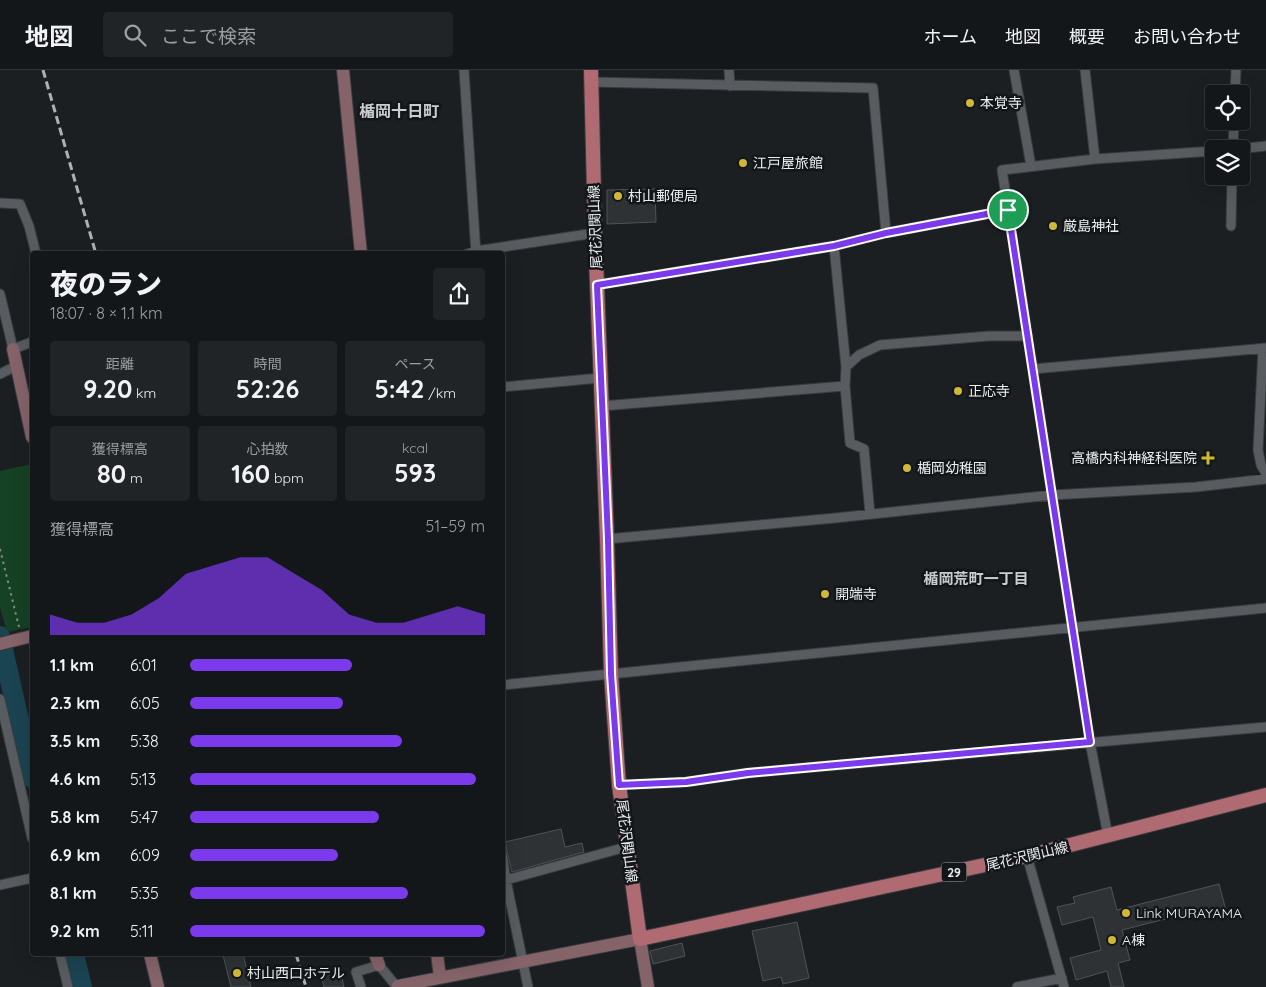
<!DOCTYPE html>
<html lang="ja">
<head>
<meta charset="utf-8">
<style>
	body { margin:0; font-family:Quicksand,"Noto Sans JP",sans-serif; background:#212427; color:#f1f3f6; height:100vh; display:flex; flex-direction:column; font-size:19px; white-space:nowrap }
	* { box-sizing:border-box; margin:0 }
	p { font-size:16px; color:#9d9fa2 }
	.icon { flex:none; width:28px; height:28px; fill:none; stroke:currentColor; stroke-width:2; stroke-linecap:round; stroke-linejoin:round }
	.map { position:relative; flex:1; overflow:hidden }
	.details { position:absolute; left:30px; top:181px; width:475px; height:705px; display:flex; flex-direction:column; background:#14171a; border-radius:5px; box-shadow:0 5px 20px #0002,0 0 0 1px #333639 }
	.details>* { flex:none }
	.tools { position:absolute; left:1205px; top:15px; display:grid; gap:10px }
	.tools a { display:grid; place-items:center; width:45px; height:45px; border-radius:5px; background:#14171a; box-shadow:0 5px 20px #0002,0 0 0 1px #333639; font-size:25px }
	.pin { position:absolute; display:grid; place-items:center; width:42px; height:42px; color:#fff; margin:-21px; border:2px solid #fff; border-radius:50%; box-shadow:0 1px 5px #0007 }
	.round { display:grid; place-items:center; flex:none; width:52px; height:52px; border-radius:5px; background:#212427 }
	.summary { display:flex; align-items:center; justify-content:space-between; height:85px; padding:0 20px }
	h1 { font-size:28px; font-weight:800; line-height:38px }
	.figures { display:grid; grid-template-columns:repeat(3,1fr); gap:8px; height:85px; padding:5px 20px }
	.figures div { display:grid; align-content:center; border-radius:5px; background:#212427; text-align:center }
	.figures b { font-size:25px; font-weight:800 }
	.figures small { font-size:14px; font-weight:400 }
	.figures p { font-size:14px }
	.chart { height:140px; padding:10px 20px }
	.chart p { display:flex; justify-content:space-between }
	.chart svg { width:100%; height:90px; margin-top:5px; fill:#7c3aed; opacity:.7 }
	ul { padding:0 20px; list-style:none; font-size:16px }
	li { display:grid; grid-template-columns:80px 60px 1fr; align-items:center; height:38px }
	li i { height:12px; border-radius:6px; background:#7c3aed }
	header { display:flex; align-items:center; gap:30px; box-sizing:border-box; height:70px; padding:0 25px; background:#14171a; border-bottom:1px solid #333639 }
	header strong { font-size:24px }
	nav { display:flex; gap:28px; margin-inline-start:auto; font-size:18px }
	.search { width:350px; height:45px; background:#212427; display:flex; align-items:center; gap:12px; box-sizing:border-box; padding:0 18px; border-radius:5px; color:#9d9fa2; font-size:19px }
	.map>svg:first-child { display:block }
	.green { fill:#154124 }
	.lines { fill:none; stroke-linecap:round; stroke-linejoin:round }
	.river { stroke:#1a4451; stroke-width:20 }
	.building { fill:#2e3235; stroke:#4f5356 }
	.street-casing { stroke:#393b3d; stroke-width:11 }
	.secondary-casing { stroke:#393b3d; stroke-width:14 }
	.primary-casing { stroke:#393b3d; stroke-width:16 }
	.path { stroke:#85888a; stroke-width:2; stroke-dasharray:2.5 4; stroke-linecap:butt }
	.street { stroke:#585c60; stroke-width:9 }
	.secondary { stroke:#846369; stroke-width:12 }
	.primary { stroke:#b06a71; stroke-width:14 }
	.rail { stroke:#aeb0b3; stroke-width:3; stroke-dasharray:8 4; stroke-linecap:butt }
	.route-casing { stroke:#fff; stroke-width:10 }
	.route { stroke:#7c3aed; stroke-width:6 }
	.poi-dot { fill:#cfb837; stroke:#121618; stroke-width:2 }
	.labels { text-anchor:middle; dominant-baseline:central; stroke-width:5; stroke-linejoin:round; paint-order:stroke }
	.shield { fill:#121618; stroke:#abadaf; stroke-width:1 }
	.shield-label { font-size:12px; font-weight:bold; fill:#eceef0 }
	.poi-label { font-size:14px; fill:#eceef0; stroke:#121618; text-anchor:start }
	.street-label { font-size:14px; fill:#eceef0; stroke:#121618 }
	.neighbourhood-label { font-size:15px; font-weight:bold; fill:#c8cdd1; stroke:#121618 }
	.quarter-label { font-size:16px; font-weight:bold; fill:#c8cdd1; stroke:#121618 }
</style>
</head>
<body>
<header>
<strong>地図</strong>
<div class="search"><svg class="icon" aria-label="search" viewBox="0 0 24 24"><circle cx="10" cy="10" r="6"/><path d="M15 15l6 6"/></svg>ここで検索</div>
<nav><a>ホーム</a><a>地図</a><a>概要</a><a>お問い合わせ</a></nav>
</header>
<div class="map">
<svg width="1266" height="917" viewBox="0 0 1266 917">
	<rect width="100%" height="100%" fill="#1b1f22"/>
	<path class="green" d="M31,394L32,402V557L7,562L0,538V401Z"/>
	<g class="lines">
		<path class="river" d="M0,566L32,708
			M74,884L82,917"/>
	</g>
	<path class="building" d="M655,119L656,152L607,154V120Z
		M561,759L565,777L582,773L584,782L512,802L505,772Z
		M1219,814L1227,844L1212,848L1209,838L1122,860L1130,890L1118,893L1124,917H1111L1107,901L1076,910L1070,888L1101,880L1093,847L1062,855L1057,837L1075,833L1073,827L1111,817L1117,840Z
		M797,852L809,908L783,914L781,907L763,911L752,861Z
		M682,873L685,886L653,894L650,881Z
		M228,884H243L251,917H231L223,885Z
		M340,900L344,917H324L321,906Z"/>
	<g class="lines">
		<defs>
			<path id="street" d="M464,0L476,184
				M729,0L730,16
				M1014,0L1031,96
				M1085,0L1095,89
				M591,12L873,18L886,163
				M1235,24L1236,0
				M1233,79L1234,51
				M1239,79L1266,76
				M0,133L20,134L29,156L36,184
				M1231,156L1232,106
				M834,176L846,297
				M467,184L476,181L595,163
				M597,215L834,176L886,163L1008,140
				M0,224L13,279L32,272
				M1263,278L1258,380L1261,395L1266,403
				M1033,299L1266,278
				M0,304L16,296
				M502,317L600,308
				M602,336L845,316
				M870,444L864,379L850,373L845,316L846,297L859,285L880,275L989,266H1028
				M607,469L835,448L1052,425L1196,417L1266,409
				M502,615L1266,538
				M0,629L32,768
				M619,715L686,712L748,703L1266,657
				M1108,766L1090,672L1002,100L1095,89L1214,81
				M502,783L506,810L528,917
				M1027,786L1064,917
				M502,811L626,777
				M0,815L32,808
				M60,884L68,917
				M361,917L356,902L379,895L397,917
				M1017,917L1062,908"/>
			<path id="secondary" d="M343,0L361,184
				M13,279L32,367
				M0,574L32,566
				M150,884L158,917
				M375,884L379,895
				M437,884L440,907
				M398,916L640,869L648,917"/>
			<path id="primary" d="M591,0L595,163L607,469L611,604L619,715L640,869L1027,786L1266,725"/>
		</defs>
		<use href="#street" class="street-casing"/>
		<use href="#secondary" class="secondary-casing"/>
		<use href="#primary" class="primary-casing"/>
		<path class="path" d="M0,479L19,557"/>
		<use href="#street" class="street"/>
		<use href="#secondary" class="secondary"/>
		<use href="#primary" class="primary"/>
		<path class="rail" d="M43,0L96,184
			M296,884L306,917"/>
	</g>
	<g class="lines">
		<defs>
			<path id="route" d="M1008,140L1090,672L748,703L686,712L619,715L611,604L608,469L597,215L834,176L886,163Z"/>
		</defs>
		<use href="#route" class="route-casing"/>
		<use href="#route" class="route"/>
	</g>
	<g class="poi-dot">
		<circle cx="970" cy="33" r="5"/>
		<circle cx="743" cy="93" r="5"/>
		<circle cx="618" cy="126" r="5"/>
		<circle cx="1053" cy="156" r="5"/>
		<circle cx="958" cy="321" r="5"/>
		<path d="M1205.5 380.5h5v5h5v5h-5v5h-5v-5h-5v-5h5z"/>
		<circle cx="907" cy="398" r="5"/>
		<circle cx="825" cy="524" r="5"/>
		<circle cx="1126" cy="843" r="5"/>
		<circle cx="1112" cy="870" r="5"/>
		<circle cx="237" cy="903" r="5"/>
	</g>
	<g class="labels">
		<rect class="shield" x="941.5" y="792.5" width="25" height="19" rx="4"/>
		<g class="shield-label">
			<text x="954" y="802">29</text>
		</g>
		<g class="poi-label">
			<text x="980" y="33">本覚寺</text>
			<text x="753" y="93">江戸屋旅館</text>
			<text x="628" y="126">村山郵便局</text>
			<text x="1063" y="156">厳島神社</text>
			<text x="968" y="321">正応寺</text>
			<text x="1197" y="388" text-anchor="end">高橋内科神経科医院</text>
			<text x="917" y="398">楯岡幼稚園</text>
			<text x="835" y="524">開端寺</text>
			<text x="1136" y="843">Link MURAYAMA</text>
			<text x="1122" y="870">A棟</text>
			<text x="247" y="903">村山西口ホテル</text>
		</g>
		<g class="street-label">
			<text transform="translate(595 157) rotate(-92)">尾花沢関山線</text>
			<text transform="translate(627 771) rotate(83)">尾花沢関山線</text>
			<text transform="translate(1027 786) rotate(-13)">尾花沢関山線</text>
		</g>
		<g class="neighbourhood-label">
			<text x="976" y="508">楯岡荒町一丁目</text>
		</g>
		<g class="quarter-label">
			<text x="399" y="41">楯岡十日町</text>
		</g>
	</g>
</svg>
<div class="tools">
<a><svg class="icon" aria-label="locate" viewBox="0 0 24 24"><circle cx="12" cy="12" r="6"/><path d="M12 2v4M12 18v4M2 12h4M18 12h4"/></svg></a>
<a><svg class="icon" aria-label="layers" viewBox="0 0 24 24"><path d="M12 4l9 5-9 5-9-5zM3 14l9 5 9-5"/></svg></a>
</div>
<div class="pin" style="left:1008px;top:140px;background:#1e9e55"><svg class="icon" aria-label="arrive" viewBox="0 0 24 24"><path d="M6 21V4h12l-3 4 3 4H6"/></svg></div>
<section class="details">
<div class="summary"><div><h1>夜のラン</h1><p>18:07 · 8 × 1.1 km</p></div><a class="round"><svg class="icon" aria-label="share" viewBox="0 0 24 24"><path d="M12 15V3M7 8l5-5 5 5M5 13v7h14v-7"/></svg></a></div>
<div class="figures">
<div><p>距離</p><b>9.20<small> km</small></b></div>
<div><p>時間</p><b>52:26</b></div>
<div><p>ペース</p><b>5:42<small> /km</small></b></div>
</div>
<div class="figures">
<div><p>獲得標高</p><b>80<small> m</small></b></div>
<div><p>心拍数</p><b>160<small> bpm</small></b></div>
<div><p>kcal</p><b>593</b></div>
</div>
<div class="chart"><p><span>獲得標高</span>51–59 m</p>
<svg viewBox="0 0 160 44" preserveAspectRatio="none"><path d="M0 44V34L10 38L20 38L30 34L40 26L50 14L60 10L70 6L80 6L90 14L100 22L110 34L120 38L130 38L140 34L150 30L160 34V44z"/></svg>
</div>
<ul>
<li><b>1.1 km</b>6:01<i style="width:55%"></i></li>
<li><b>2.3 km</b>6:05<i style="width:52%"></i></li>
<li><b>3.5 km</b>5:38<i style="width:72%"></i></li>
<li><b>4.6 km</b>5:13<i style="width:97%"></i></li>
<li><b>5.8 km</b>5:47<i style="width:64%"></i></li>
<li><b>6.9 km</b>6:09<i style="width:50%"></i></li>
<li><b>8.1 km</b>5:35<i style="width:74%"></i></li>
<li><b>9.2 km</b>5:11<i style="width:100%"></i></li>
</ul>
</section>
</div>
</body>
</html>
